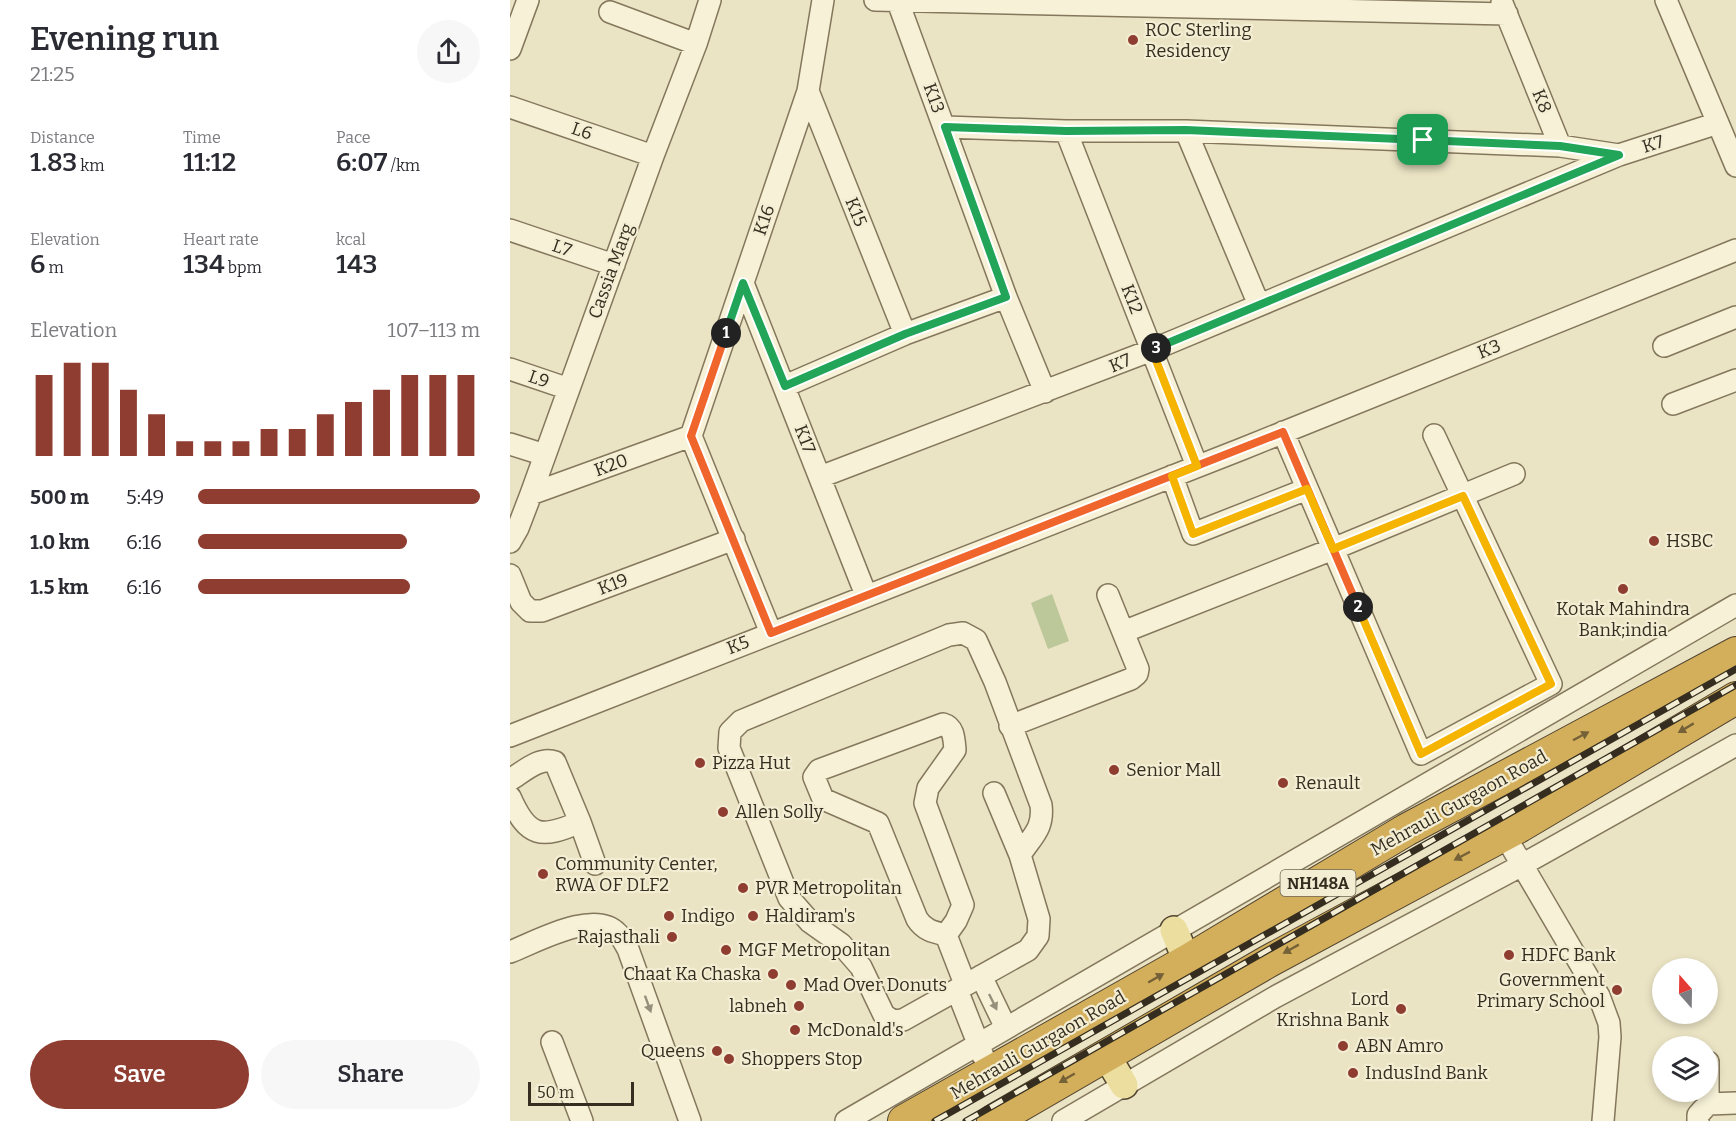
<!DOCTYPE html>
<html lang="en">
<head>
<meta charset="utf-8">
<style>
	body { margin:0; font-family:Bitter,serif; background:#f7f7f7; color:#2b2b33; height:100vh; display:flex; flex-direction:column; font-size:22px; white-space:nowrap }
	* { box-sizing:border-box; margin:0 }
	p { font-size:20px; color:#7c7c81 }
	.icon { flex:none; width:33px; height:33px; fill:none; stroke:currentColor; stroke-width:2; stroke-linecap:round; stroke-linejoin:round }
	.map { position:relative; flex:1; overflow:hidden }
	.sheet { display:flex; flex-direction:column; background:#fff; width:510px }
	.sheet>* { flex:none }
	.needle { width:39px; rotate:340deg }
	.fabs { position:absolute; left:1142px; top:958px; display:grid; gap:12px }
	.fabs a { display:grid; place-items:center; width:66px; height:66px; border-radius:50%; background:#fff; box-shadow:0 3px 9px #0003; font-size:30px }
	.scale { position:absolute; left:18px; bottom:15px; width:106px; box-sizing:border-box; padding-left:6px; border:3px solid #352d1f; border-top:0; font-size:16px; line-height:21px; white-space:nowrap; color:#352d1f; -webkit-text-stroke:4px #f3eed3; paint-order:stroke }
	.pin { position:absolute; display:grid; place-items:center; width:51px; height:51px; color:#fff; margin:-26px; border-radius:12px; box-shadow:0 3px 9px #0006 }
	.km { position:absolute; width:30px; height:30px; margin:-15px; border-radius:50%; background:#222; color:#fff; font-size:16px; line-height:30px; text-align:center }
	.round { display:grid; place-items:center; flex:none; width:63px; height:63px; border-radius:32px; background:#f7f7f7 }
	.summary { display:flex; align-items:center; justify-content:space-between; height:102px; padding:0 30px }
	h1 { font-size:33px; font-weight:600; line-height:45px }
	.figures { display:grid; grid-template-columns:repeat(3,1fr); gap:9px; height:102px; padding:6px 30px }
	.figures div { display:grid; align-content:center }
	.figures b { font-size:26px; font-weight:600 }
	.figures small { font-size:16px; font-weight:400 }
	.figures p { font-size:16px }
	.chart { height:168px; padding:12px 30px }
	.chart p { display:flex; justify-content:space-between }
	.chart svg { width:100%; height:108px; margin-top:6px; stroke:#8e3d30; stroke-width:6 }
	.cta { display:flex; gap:12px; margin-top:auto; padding:12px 30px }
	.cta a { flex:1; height:69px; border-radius:36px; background:#8e3d30; color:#fff; font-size:24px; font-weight:600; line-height:69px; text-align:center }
	.cta a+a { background:#f7f7f7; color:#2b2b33 }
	ul { padding:0 30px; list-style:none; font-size:20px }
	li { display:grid; grid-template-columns:96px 72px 1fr; align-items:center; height:45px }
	li i { height:15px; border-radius:8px; background:#8e3d30 }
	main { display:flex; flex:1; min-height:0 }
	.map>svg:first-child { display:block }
	.green { fill:#bcc899 }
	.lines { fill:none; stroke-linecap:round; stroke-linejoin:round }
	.minor-casing { stroke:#84775c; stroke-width:24 }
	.major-casing { stroke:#524430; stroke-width:30 }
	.highway-casing { stroke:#524430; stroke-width:34 }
	.minor { stroke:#f6f1d7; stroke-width:21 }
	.major { stroke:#ebde9f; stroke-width:27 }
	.highway { stroke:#d4af5b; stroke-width:32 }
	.rail-casing { stroke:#352d1f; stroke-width:7 }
	.rail { stroke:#f3eed3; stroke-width:4.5; stroke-dasharray:14; stroke-linecap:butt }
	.oneway { fill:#756137 }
	.oneway2 { fill:#968f7b }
	.split-1-casing { stroke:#fff; stroke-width:12 }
	.split-2-casing { stroke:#fff; stroke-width:12 }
	.split-3-casing { stroke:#fff; stroke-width:12 }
	.split-4-casing { stroke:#fff; stroke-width:12 }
	.split-1 { stroke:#22a559; stroke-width:8 }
	.split-2 { stroke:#f0652b; stroke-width:8 }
	.split-3 { stroke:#f5b400; stroke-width:8 }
	.split-4 { stroke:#22a559; stroke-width:8 }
	.poi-dot { fill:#8e3d30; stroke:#f3eed3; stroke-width:2 }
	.labels { text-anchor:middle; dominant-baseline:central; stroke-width:4.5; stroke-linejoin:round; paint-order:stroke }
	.shield { fill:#f3eed3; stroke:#6e6755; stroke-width:1.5 }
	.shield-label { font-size:16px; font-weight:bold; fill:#352d1f }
	.poi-label { font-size:18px; fill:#352d1f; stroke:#f3eed3; text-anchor:start }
	.street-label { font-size:18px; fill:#352d1f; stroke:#f3eed3 }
</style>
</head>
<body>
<main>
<section class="sheet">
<div class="summary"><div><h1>Evening run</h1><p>21:25</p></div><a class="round"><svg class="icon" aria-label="share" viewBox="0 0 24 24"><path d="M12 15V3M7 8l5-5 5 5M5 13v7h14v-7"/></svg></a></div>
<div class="figures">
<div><p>Distance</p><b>1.83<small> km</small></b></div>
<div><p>Time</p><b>11:12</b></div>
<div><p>Pace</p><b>6:07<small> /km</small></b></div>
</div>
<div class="figures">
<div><p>Elevation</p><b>6<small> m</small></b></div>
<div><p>Heart rate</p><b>134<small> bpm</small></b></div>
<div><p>kcal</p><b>143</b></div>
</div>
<div class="chart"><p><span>Elevation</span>107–113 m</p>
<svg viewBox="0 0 160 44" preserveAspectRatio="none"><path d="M5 44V11M15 44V6M25 44V6M35 44V17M45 44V27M55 44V38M65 44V38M75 44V38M85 44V33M95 44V33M105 44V27M115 44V22M125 44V17M135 44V11M145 44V11M155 44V11"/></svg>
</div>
<ul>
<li><b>500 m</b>5:49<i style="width:100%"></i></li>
<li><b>1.0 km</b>6:16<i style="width:74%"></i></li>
<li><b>1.5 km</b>6:16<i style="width:75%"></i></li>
</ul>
<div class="cta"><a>Save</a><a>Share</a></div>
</section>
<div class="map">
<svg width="1226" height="1121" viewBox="0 0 1226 1121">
	<rect width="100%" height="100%" fill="#ebe4c4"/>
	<path class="green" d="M542,594L559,641L538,649L521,603Z"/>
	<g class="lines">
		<defs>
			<path id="minor" d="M365,0L997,14
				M1156,0L1226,166
				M388,2L496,297L535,392
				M992,3L1050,146L1109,155
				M100,12L186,44
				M0,49L18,0
				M298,91L395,334
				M0,107L143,156
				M435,127L556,131H676L1050,146
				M556,131L687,466
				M676,131L749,305
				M0,230L104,265
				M233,283L356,595
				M1154,346L1226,317
				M0,369L59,389
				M275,386L395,334L496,297
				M1163,404L1226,380
				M773,432L911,754L1041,684L924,435
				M181,436L298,91L313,0
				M181,436L261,633
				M0,444L35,455
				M662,476L683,534L797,489
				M310,477L642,350L1109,155L1208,123
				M21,494L181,436
				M0,542L8,528L21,494L143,156L186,44L200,0
				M0,575L11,602L20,611H32L224,539
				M613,632L823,549L1004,474
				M453,633L466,640L485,682L531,805C534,829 522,836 510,855L529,919L528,936L518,950L393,1020L383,1021L374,1015L351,967L331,944L300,922L279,898L219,748L220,732L231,721L439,635Z
				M500,726L621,679L627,674L628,669L598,595
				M0,736L732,449L1226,250
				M0,780C13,772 30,756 45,762L70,822L85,864
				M484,793L510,855
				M0,797C18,838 31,839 70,822
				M994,834L1089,996L1099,1023L1100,1037L1093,1121
				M436,935L446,921L453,905L415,803L418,788L445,750C444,739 444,727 433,724L309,770L304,777L313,799L368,823L407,919C414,930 423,932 436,935L455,984
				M0,952C26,942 84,909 107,933C112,937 115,944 118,949L180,1121
				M471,976L496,1028
				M447,990L473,1056
				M42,1042L72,1121
				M1198,1104V1062
				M336,1121L1226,605
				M553,1121L765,997L1003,870L1226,745
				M1188,1121V1115L1198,1104L1226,1103"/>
			<path id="major" d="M664,930L677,961
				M596,1055L614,1085"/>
			<path id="highway" d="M394,1121L677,961L896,830L1226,653
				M483,1121L759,961L1010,826L1226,698"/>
		</defs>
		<use href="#minor" class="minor-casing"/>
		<use href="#major" class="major-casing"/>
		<use href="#highway" class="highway-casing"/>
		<use href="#minor" class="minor"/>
		<use href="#major" class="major"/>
		<use href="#highway" class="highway"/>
		<defs>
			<path id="rail" d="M425,1121L1226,669
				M456,1121L1226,685"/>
		</defs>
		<use href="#rail" class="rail-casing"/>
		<use href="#rail" class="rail"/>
	</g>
	<defs><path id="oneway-solid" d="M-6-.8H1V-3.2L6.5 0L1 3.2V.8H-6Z" transform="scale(1.5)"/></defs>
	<g class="oneway">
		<use href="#oneway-solid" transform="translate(1176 728) rotate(149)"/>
		<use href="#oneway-solid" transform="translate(1071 736) rotate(-28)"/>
		<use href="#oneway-solid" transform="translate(952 856) rotate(152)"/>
		<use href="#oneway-solid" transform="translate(781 949) rotate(151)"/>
		<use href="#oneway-solid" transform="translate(646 978) rotate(-30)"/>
		<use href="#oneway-solid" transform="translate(557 1078) rotate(150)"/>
	</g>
	<g class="oneway2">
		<use href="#oneway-solid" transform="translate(483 1002) rotate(64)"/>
		<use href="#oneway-solid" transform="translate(138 1004) rotate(70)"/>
	</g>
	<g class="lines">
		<defs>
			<path id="split-1" d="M216,333L233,283L275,386L395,334L496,297L435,127L556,131L676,130L913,140"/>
			<path id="split-2" d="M216,333L181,436L261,633L773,432L848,607"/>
			<path id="split-3" d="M646,348L642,350L687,466L662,476L683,534L797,489L823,549L953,496L1041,684L911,754L848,607"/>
			<path id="split-4" d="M646,348L1109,155L1050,146L913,140"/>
		</defs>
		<use href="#split-1" class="split-1-casing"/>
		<use href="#split-2" class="split-2-casing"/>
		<use href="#split-3" class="split-3-casing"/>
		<use href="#split-4" class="split-4-casing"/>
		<use href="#split-1" class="split-1"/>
		<use href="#split-2" class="split-2"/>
		<use href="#split-3" class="split-3"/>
		<use href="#split-4" class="split-4"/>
	</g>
	<g class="poi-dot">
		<circle cx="623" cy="40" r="6"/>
		<circle cx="1144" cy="541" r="6"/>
		<circle cx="1113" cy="589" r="6"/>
		<circle cx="190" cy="763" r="6"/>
		<circle cx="604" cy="770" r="6"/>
		<circle cx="773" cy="783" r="6"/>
		<circle cx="213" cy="812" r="6"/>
		<circle cx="33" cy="874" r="6"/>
		<circle cx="233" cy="888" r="6"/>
		<circle cx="159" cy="916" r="6"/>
		<circle cx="243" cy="916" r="6"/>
		<circle cx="162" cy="937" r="6"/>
		<circle cx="216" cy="950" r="6"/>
		<circle cx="999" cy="955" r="6"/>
		<circle cx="263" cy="974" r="6"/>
		<circle cx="281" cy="985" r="6"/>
		<circle cx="1107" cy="990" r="6"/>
		<circle cx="289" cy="1006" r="6"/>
		<circle cx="891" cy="1009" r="6"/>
		<circle cx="285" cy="1030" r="6"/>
		<circle cx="833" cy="1046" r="6"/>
		<circle cx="207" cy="1051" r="6"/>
		<circle cx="219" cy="1059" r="6"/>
		<circle cx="843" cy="1073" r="6"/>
	</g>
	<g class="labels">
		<rect class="shield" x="770.5" y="870" width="75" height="26" rx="4.5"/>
		<g class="shield-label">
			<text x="808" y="883">NH148A</text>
		</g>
		<g class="poi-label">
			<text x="635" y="30">ROC Sterling<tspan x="635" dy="21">Residency</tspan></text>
			<text x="1156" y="541">HSBC</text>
			<text x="1113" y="609" text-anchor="middle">Kotak Mahindra<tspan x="1113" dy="21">Bank;india</tspan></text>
			<text x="202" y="763">Pizza Hut</text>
			<text x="616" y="770">Senior Mall</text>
			<text x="785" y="783">Renault</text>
			<text x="225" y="812">Allen Solly</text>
			<text x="45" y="864">Community Center,<tspan x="45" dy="21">RWA OF DLF2</tspan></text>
			<text x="245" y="888">PVR Metropolitan</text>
			<text x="171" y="916">Indigo</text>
			<text x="255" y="916">Haldiram's</text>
			<text x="150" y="937" text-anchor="end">Rajasthali</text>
			<text x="228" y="950">MGF Metropolitan</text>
			<text x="1011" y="955">HDFC Bank</text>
			<text x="251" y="974" text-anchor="end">Chaat Ka Chaska</text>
			<text x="1095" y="980" text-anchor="end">Government<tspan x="1095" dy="21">Primary School</tspan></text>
			<text x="293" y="985">Mad Over Donuts</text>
			<text x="879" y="999" text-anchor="end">Lord<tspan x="879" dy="21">Krishna Bank</tspan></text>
			<text x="277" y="1006" text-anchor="end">labneh</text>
			<text x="297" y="1030">McDonald's</text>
			<text x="845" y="1046">ABN Amro</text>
			<text x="195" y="1051" text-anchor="end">Queens</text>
			<text x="231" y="1059">Shoppers Stop</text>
			<text x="855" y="1073">IndusInd Bank</text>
		</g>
		<g class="street-label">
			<text transform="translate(424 98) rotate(70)">K13</text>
			<text transform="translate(1032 101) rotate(68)">K8</text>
			<text transform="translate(72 131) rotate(19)">L6</text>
			<text transform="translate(1143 144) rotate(-18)">K7</text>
			<text transform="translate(346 212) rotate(68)">K15</text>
			<text transform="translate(254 220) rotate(-71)">K16</text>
			<text transform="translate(52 248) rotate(19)">L7</text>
			<text transform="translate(101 271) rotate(-70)">Cassia Marg</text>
			<text transform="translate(622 299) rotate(69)">K12</text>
			<text transform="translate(979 349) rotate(-22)">K3</text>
			<text transform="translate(610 363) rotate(-22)">K7</text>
			<text transform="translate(29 379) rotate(19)">L9</text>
			<text transform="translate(295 439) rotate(69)">K17</text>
			<text transform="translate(101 465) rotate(-20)">K20</text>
			<text transform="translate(103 584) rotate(-21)">K19</text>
			<text transform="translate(228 645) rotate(-21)">K5</text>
			<text transform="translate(949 803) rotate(-29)">Mehrauli Gurgaon Road</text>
			<text transform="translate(528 1045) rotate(-30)">Mehrauli Gurgaon Road</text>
		</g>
	</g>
</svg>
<div class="fabs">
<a><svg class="needle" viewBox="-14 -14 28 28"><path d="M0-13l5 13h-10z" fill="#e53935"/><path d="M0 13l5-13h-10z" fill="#7c7c81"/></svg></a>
<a><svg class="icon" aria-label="layers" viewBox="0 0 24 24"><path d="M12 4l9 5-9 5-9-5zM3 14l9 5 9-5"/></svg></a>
</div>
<div class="scale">50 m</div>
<div class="pin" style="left:913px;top:140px;background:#1e9e55"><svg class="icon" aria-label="arrive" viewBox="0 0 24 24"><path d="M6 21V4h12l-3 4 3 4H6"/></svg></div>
<b class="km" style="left:216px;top:333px">1</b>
<b class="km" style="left:848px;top:607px">2</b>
<b class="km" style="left:646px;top:348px">3</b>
</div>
</main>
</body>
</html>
